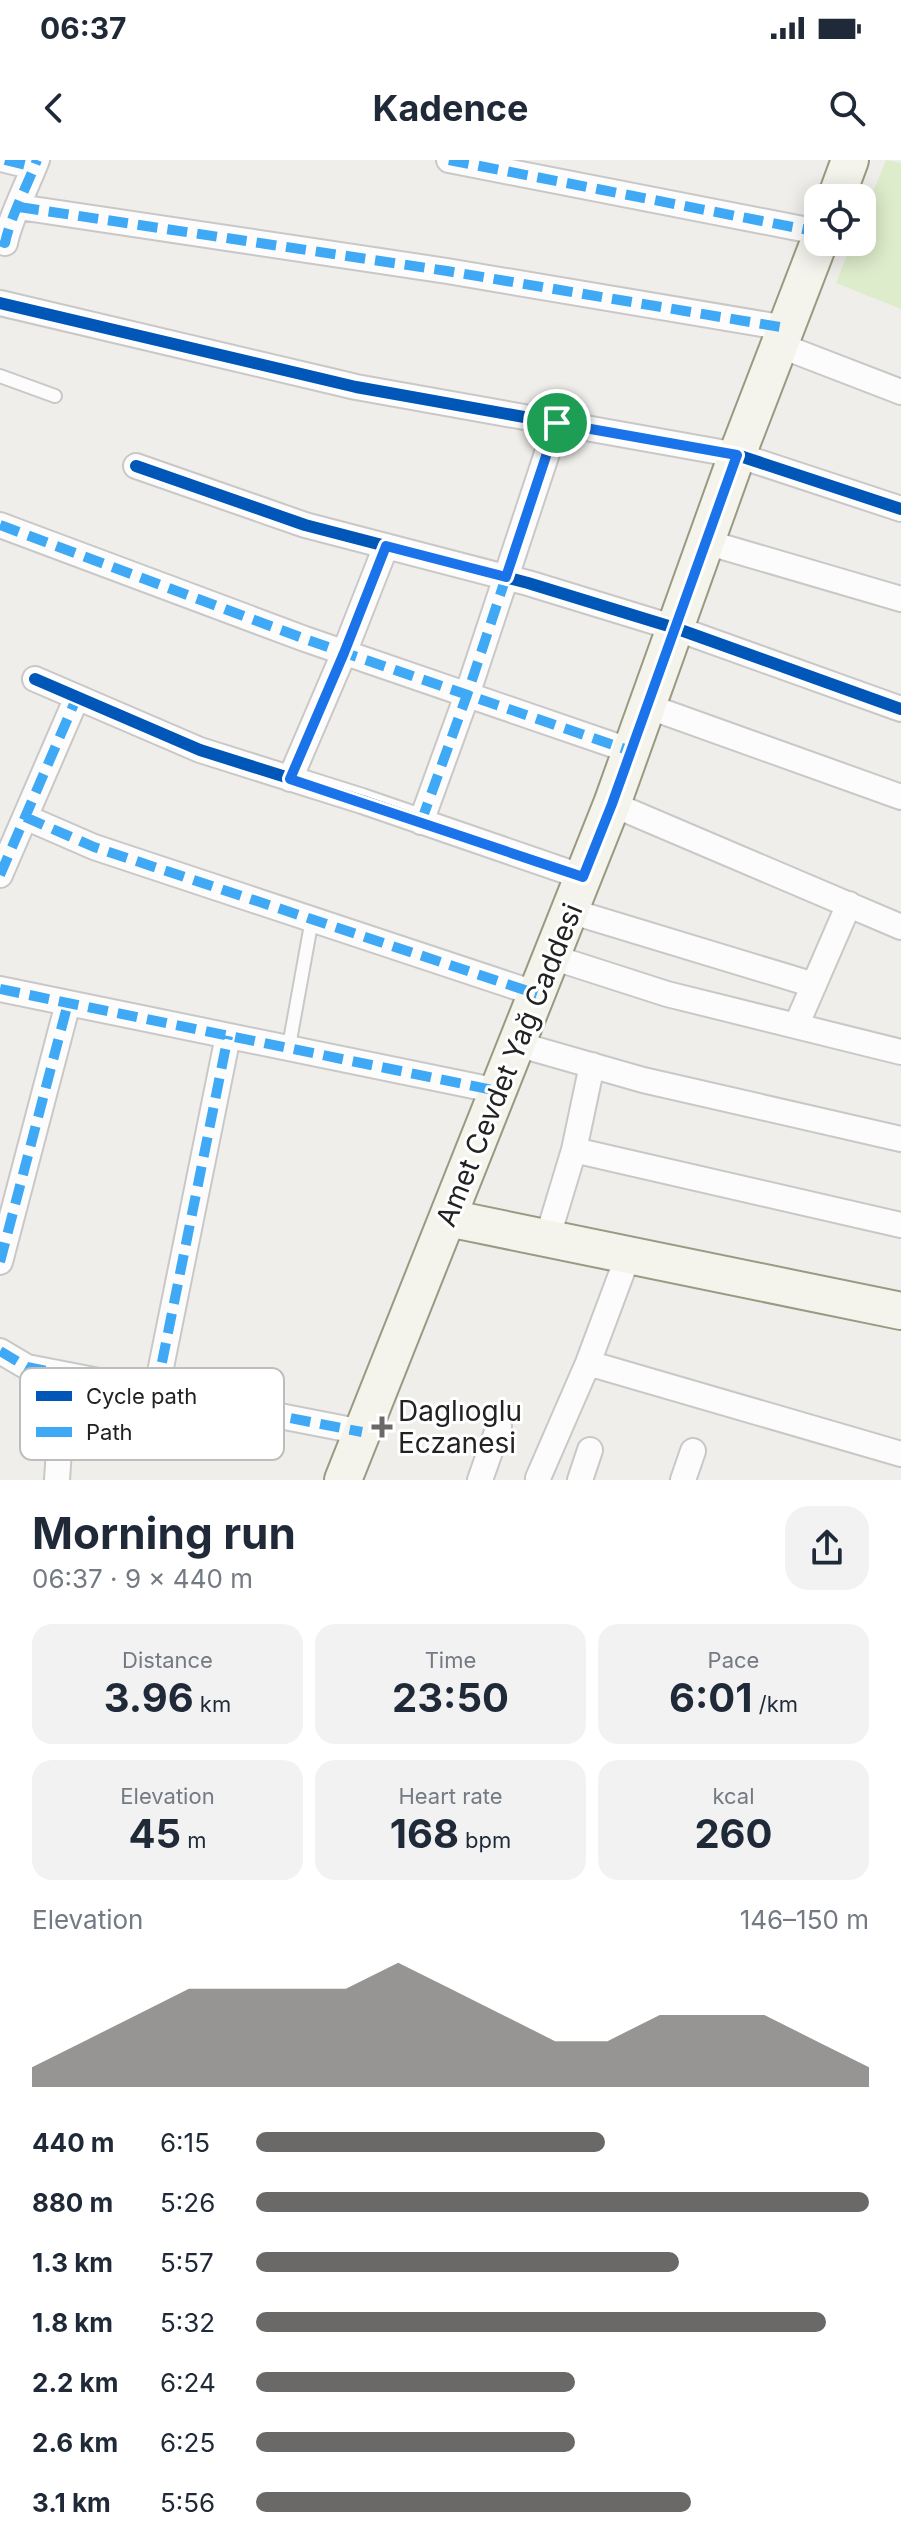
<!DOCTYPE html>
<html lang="en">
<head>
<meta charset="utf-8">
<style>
	body { margin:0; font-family:Inter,sans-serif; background:#f2f2f3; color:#1f2937; height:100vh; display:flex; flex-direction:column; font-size:30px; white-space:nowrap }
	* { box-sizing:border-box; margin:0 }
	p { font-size:26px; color:#747a83 }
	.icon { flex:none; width:44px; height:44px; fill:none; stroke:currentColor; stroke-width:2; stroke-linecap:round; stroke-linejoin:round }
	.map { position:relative; height:1320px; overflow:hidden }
	.drawer { display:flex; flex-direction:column; background:#fff; flex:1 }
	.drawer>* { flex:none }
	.controls { position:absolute; left:804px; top:24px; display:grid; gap:16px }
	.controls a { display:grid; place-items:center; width:72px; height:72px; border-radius:16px; background:#fff; box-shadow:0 4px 20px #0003; font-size:40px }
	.pin { position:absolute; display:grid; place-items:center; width:68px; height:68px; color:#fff; margin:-34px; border:4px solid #fff; border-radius:50%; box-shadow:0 2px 8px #0007 }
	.round { display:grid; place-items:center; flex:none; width:84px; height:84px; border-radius:24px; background:#f2f2f3 }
	.head { display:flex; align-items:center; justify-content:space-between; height:136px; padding:0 32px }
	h1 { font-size:44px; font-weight:700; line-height:60px }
	.stats { display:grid; grid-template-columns:repeat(3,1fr); gap:12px; height:136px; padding:8px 32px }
	.stats div { display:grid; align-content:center; border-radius:20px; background:#f2f2f3; text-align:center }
	.stats b { font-size:40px; font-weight:700 }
	.stats small { font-size:22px; font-weight:400 }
	.stats p { font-size:22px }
	.chart { height:224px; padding:16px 32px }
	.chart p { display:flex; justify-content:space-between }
	.chart svg { width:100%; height:144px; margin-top:8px; fill:#6a6968; opacity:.7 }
	ul { padding:0 32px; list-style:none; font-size:26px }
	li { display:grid; grid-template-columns:128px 96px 1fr; align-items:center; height:60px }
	li i { height:20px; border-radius:10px; background:#6a6968 }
	.status { display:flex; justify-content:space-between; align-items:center; height:56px; padding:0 40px; background:#fff; direction:ltr }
	.status svg { height:22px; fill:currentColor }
	header { display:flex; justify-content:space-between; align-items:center; height:104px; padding:0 32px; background:#fff; font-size:36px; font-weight:700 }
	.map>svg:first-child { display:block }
	.grass { fill:#ddeccb }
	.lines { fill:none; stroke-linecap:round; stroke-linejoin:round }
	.lane-casing { stroke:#c9c8c7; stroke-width:16 }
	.street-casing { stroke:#c9c8c7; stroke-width:28 }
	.secondary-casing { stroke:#999a82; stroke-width:40 }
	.lane { stroke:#fdfcfc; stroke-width:12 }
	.street { stroke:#fdfcfc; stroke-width:24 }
	.secondary { stroke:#f4f4ed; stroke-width:36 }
	.quiet { stroke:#3fa9f5; stroke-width:10; stroke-dasharray:20 10; stroke-linecap:butt }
	.cycleway-casing { stroke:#fff; stroke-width:17 }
	.cycleway { stroke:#0057b8; stroke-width:12 }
	.route-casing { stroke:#fff; stroke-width:16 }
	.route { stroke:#1a73e8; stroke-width:10 }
	.poi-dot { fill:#6a6968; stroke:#fff; stroke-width:3 }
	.labels { text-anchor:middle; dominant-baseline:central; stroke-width:6; stroke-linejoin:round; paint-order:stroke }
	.street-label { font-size:28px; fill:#222; stroke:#fff }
	.poi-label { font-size:28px; fill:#222; stroke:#fff; text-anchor:start }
	.key { fill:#fff; stroke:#bdbdbd; stroke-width:2 }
	.key-label { font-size:22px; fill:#222 }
</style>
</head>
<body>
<div class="status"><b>06:37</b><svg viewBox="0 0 49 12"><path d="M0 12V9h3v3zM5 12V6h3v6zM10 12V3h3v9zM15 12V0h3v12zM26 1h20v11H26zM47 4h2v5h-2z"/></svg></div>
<header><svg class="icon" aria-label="back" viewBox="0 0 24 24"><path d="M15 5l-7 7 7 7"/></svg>Kadence<svg class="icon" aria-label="search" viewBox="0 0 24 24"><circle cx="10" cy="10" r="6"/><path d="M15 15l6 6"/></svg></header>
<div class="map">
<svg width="901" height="1320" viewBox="0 0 901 1320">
	<rect width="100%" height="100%" fill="#f0eeeb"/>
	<path class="grass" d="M886,0L901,3V149L836,123L852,82H862V59Z"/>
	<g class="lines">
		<defs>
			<path id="lane" d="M0,216L55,236
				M289,886L312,759"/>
			<path id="street" d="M5,0L34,7
				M449,0L818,72
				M19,47L447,111L786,168
				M0,81L5,83C10,58 27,26 37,0
				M0,143L356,227L737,295L901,349
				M779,185L901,232
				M136,306L305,365L528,423L675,468L901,549
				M0,365L305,479L631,591
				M706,382L901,439
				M35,519L200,590L362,641L583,717
				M647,546L901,637
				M290,619L344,493L386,386
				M612,644L901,767
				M25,657L94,687L537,834
				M421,662L467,535L557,263
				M0,715L77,537
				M570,751L814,825
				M552,797L667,834L901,892
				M0,829L498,931
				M796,866L849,744
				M517,884L643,920L901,979
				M574,990L901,1065
				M547,1079L574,990L592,905
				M0,1102L68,843
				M0,1191L27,1207L362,1272
				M588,1203L901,1294
				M156,1232L228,876
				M538,1318L588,1203L628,1096
				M57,1320L64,1215
				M480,1320L499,1266
				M580,1320L590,1290
				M683,1320L693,1291"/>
			<path id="secondary" d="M836,38L850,0
				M448,1058L901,1151
				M343,1320L612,644L737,295L819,82"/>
		</defs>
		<use href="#lane" class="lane-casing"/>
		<use href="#street" class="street-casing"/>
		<use href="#secondary" class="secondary-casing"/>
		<use href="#lane" class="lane"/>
		<use href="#street" class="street"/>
		<use href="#secondary" class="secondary"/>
		<path class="quiet" d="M5,0L34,7
			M449,0L818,72
			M19,47L447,111L786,168
			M0,81L5,83C10,58 27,26 37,0
			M0,365L305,479L631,591
			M290,619L344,493L386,386
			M25,657L94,687L537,834
			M421,662L467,535L557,263
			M0,715L77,537
			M0,829L498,931
			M0,1102L68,843
			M0,1191L27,1207L362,1272
			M156,1232L228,876"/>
		<defs>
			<path id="cycleway" d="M0,143L356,227L737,295L901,349
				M136,306L305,365L528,423L675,468L901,549
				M35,519L200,590L362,641L583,717"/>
		</defs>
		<use href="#cycleway" class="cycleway-casing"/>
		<use href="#cycleway" class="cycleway"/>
	</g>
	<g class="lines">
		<defs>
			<path id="route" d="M557,263L737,295L612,644L583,717L290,619L344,493L386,386L506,417Z"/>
		</defs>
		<use href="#route" class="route-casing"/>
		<use href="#route" class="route"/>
	</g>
	<path class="poi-dot" d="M378 1255h8v8h8v8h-8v8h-8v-8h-8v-8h8z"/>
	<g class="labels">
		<g class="street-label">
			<text transform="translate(509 905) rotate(-68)">Amet Cevdet Yağ Caddesi</text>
		</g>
		<g class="poi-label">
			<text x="398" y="1251">Daglıoglu<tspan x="398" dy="32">Eczanesi</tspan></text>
		</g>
	</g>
	<rect x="20" y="1208" width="264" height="92" rx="12" class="key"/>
	<rect x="36" y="1231" width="36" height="10" fill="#0057b8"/>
	<rect x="36" y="1267" width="36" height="10" fill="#3fa9f5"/>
	<g class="key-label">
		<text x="86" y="1244">Cycle path</text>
		<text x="86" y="1280">Path</text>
	</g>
</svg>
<div class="controls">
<a><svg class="icon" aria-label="locate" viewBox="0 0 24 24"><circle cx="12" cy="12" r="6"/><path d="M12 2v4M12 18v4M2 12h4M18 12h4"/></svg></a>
</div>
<div class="pin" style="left:557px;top:263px;background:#1e9e55"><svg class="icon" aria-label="arrive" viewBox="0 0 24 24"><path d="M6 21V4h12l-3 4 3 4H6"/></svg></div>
</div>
<section class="drawer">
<div class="head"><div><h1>Morning run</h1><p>06:37 · 9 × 440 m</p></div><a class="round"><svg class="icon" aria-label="share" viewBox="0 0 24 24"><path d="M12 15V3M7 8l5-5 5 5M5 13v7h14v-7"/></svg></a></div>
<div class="stats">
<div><p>Distance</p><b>3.96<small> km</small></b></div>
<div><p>Time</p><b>23:50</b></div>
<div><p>Pace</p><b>6:01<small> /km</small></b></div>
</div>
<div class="stats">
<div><p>Elevation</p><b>45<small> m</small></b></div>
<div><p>Heart rate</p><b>168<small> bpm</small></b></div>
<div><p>kcal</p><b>260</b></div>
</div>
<div class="chart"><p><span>Elevation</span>146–150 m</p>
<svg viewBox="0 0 160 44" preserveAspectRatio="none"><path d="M0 44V38L10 30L20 22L30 14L40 14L50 14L60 14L70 6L80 14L90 22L100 30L110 30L120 22L130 22L140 22L150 30L160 38V44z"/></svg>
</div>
<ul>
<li><b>440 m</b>6:15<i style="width:57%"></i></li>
<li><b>880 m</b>5:26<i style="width:100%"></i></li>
<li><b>1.3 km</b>5:57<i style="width:69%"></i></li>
<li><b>1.8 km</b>5:32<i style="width:93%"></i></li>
<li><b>2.2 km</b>6:24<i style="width:52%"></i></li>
<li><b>2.6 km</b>6:25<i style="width:52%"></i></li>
<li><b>3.1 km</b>5:56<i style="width:71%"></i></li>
</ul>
</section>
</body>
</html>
